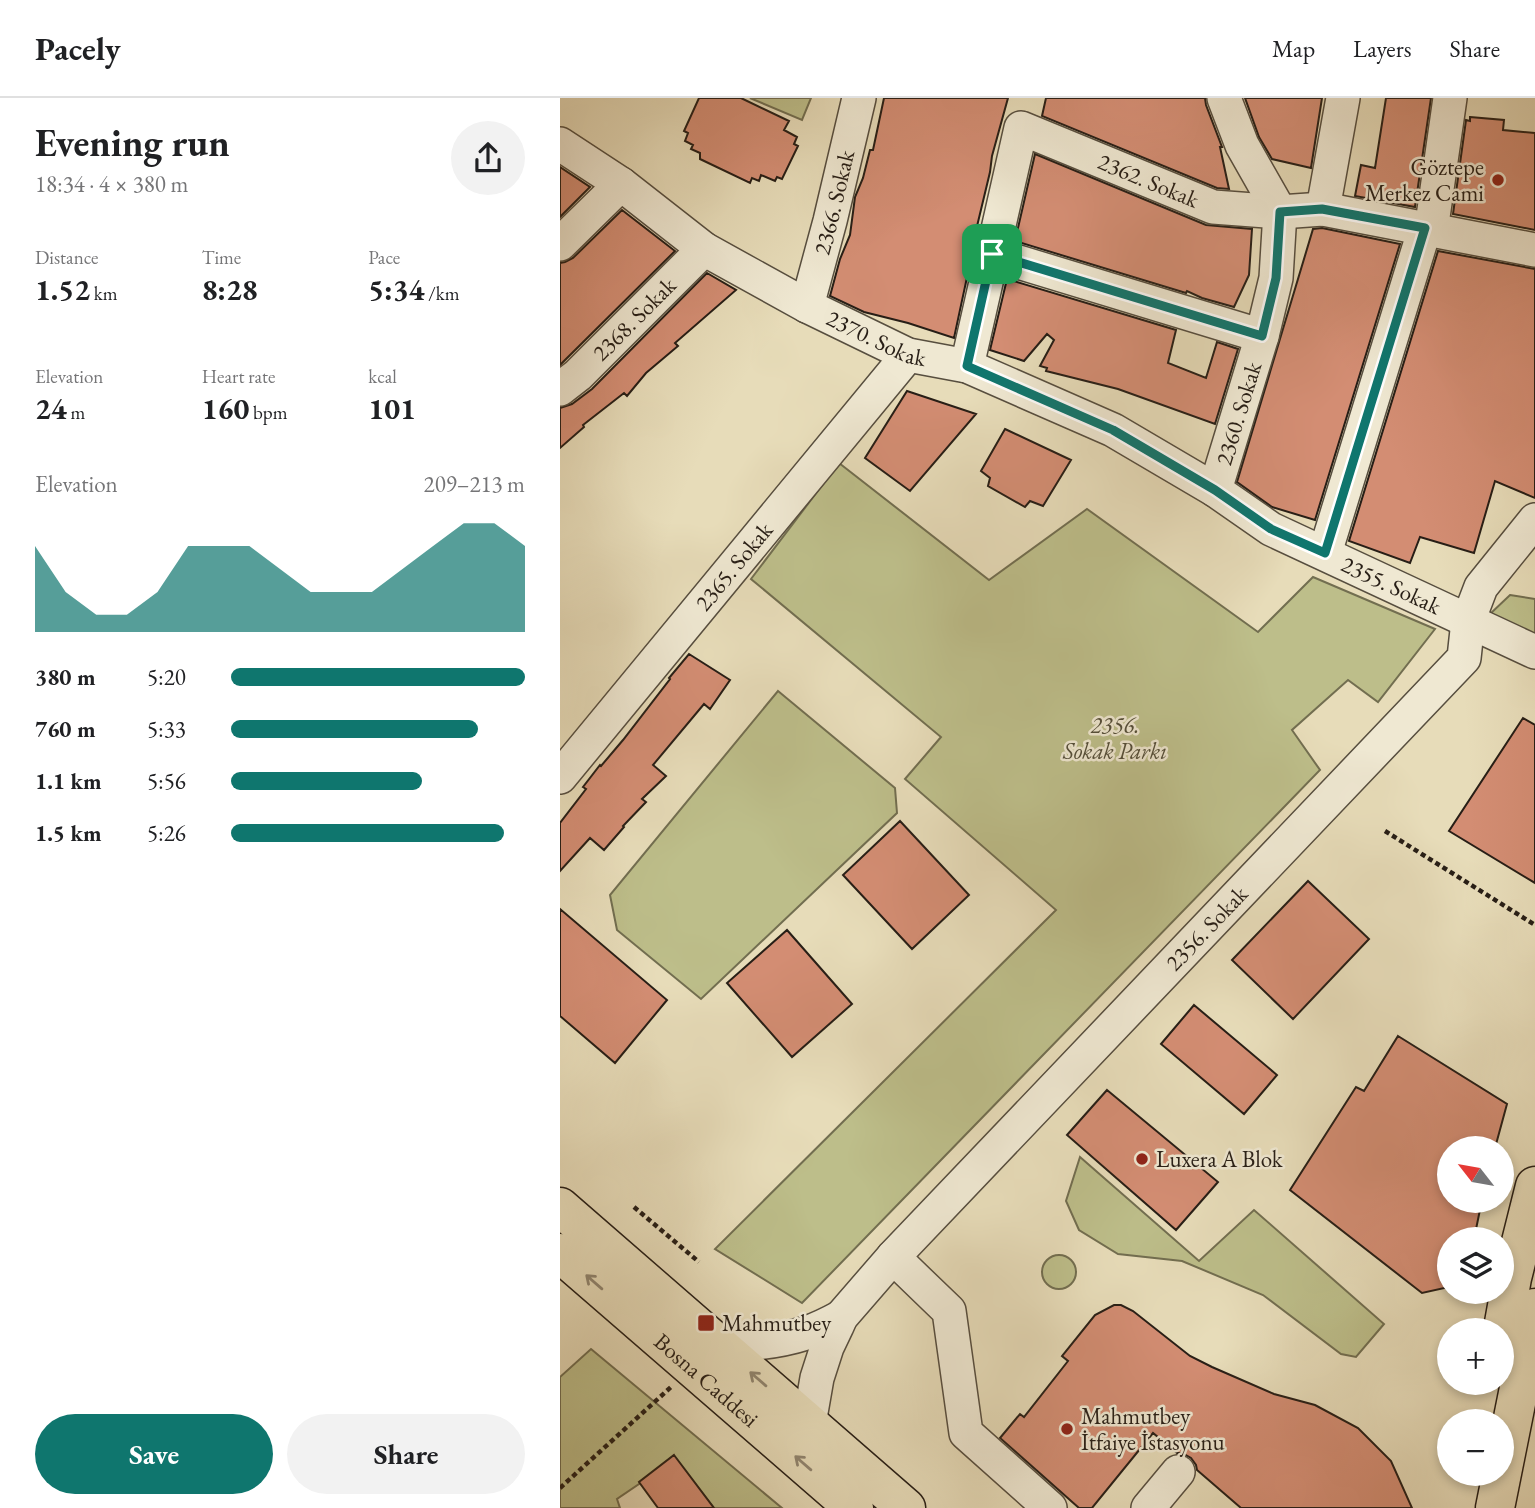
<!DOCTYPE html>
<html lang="en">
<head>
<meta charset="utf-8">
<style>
	body { margin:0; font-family:"EB Garamond",serif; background:#f2f2f2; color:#202124; height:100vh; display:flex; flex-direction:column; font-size:26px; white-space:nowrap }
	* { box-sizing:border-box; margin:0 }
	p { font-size:23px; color:#757577 }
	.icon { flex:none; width:38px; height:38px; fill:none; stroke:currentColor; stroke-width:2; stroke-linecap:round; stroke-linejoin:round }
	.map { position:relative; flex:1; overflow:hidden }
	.side { display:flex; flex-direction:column; background:#fff; width:560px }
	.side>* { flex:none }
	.needle { width:46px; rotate:301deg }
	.tools { position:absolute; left:877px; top:1038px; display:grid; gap:14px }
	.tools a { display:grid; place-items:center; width:77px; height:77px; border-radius:50%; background:#fff; box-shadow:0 4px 10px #0003; font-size:35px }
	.pin { position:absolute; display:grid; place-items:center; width:60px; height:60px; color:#fff; margin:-30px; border-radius:14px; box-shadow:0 4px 10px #0006 }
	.round { display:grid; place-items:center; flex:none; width:74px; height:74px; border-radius:37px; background:#f2f2f2 }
	.overview { display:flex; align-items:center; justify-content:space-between; height:119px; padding:0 35px }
	h1 { font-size:38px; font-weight:700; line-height:52px }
	.stats { display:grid; grid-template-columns:repeat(3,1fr); gap:10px; height:119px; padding:7px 35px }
	.stats div { display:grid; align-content:center }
	.stats b { font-size:30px; font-weight:700 }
	.stats small { font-size:19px; font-weight:400 }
	.stats p { font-size:19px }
	.chart { height:196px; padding:14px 35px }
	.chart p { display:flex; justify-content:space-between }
	.chart svg { width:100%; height:126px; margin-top:7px; fill:#0f766e; opacity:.7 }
	.action { display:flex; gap:14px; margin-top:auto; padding:14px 35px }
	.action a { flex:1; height:80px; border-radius:42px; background:#0f766e; color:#fff; font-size:28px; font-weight:700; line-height:80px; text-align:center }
	.action a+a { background:#f2f2f2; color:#202124 }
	ul { padding:0 35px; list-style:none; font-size:23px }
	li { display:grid; grid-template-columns:112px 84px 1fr; align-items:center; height:52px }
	li i { height:18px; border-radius:9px; background:#0f766e }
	header { display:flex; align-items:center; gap:42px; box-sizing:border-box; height:98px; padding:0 35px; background:#fff; border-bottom:2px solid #e0e0e0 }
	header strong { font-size:33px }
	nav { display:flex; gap:38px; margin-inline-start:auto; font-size:24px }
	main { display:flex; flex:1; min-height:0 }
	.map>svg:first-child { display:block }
	.green { fill:#bdbe8a; stroke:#726e50; stroke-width:2 }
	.building { fill:#d38d73; stroke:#271e16; stroke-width:2 }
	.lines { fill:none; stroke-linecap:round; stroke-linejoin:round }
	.minor-casing { stroke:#574e3f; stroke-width:36 }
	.major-casing { stroke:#271e16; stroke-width:41 }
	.path { stroke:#271e16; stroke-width:4.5; stroke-dasharray:5 3.5; stroke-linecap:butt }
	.minor { stroke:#efe8d2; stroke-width:33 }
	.major { stroke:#e7dcb9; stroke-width:38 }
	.oneway { stroke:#918670 }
	.route-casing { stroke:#fff; stroke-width:14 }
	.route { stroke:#0f766e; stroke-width:9 }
	.poi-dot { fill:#8f2418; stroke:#efe8d2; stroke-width:2.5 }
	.labels { text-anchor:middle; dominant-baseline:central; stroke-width:5; stroke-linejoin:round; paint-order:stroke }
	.poi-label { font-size:23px; fill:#271e16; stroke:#efe8d2; text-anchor:start }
	.street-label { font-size:23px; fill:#271e16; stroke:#efe8d2 }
	.park-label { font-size:23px; font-style:italic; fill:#544e39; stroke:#efe8d2 }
</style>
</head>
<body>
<header>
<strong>Pacely</strong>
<nav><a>Map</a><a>Layers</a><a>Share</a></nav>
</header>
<main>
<section class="side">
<div class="overview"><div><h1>Evening run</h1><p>18:34 · 4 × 380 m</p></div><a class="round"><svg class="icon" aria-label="share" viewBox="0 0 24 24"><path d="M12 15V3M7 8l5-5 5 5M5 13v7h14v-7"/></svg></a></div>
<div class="stats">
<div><p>Distance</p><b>1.52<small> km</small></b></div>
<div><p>Time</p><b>8:28</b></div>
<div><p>Pace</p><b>5:34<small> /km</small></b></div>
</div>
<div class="stats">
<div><p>Elevation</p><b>24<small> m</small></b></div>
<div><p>Heart rate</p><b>160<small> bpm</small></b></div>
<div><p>kcal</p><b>101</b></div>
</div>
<div class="chart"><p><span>Elevation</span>209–213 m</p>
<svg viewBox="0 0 160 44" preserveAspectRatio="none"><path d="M0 44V14L10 30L20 38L30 38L40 30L50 14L60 14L70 14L80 22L90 30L100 30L110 30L120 22L130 14L140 6L150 6L160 14V44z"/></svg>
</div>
<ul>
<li><b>380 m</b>5:20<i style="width:100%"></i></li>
<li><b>760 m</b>5:33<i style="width:84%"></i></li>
<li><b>1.1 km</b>5:56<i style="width:65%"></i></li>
<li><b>1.5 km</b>5:26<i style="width:93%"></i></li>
</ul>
<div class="action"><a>Save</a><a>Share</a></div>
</section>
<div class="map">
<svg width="975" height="1410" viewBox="0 0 975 1410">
	<rect width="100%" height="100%" fill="#e7dcb9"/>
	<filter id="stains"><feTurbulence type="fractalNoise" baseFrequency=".00286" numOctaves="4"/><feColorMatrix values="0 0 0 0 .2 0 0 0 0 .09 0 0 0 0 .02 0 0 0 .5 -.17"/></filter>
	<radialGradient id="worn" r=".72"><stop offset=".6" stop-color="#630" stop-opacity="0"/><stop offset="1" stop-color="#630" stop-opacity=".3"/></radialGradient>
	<path class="green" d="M190,0H251L242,22Z
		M279,365L429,482L527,411L698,534L753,479L875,531L818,604L788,582L732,632L760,672L242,1205L155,1151L496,812L345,681L381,639L191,481Z
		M950,497L975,501V538L930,516Z
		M218,593L335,690L337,715L141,901L57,832L50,797Z
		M520,1059L639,1163L694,1112L824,1226L796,1259L781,1256L703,1197L622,1163L558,1156L519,1132L506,1103Z
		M482 1174a17 17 0 1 1 34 0a17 17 0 1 1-34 0Z
		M31,1251L222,1410H154L116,1361L57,1401L60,1410H0V1279Z"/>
	<path class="building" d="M139,0H181L229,23L224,32L237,39L234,46L238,48L222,81L217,79L215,83L201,77L199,83L192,80L190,85L140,61V55L131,51L133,47L125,43L128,35L124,33Z
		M324,0H448L432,58L430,74L407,170H409L394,240L348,225L304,214L270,198L280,161L290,137L295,99L303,80L310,52H313Z
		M486,0H645L646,7L662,49H660L669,91L657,90L482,18Z
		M685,0H762L751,70L712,61L699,39Z
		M826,0H871L855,109L795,98L801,67L815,70Z
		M910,19L944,22L943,32L975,35V132L893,116L906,22L910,23Z
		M475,56L646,127L692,131L689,177L674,209L642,200L627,193L626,195L455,143Z
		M0,69L30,89L0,119Z
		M62,112L115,153L0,267V165L5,164L13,160Z
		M762,130L840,146L755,422L712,409L677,384L753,131Z
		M878,153L975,171V400L935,383L914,455L860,439L850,465L789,443Z
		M147,175L176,192L115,245L118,248L86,275L67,298L64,295L23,327L24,329L0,350V310L12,306L32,291Z
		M447,181L616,232L608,265L646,280L657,244L678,251L655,326L558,291L486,273L487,270L480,268L494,242L487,236L464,263L430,252Z
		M347,293L416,316L350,393L305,360Z
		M445,331L511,362L483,408L470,403L465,409L428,388L430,380L421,373Z
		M129,556L170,582L150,611L144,606L93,667L106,678L82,701L86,704L63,728L64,729L44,752L30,740L0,773V725L26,691L23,689L40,667L41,668L63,642L110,581L109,580Z
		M963,620L975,627V785L889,733Z
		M340,723L409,797L352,851L283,777Z
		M748,783L809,841L733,921L672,862Z
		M0,811L107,902L55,965L0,918Z
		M227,832L292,906L232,959L167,885Z
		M634,907L717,977L684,1016L601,946Z
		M838,938L947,1006L935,1050H889V1102H922L914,1141H889V1189L862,1195L730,1092L796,989L804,993Z
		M547,992L658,1084L616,1132L507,1037Z
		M554,1207H561L573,1213L630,1258L652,1269L714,1296L755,1307L798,1330L831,1363L852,1410H681L637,1372L636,1367L631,1360L622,1355H617L593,1335L532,1410H519L440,1340L460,1316L464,1319L508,1263L502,1258L535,1217Z
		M114,1357L154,1410H98L79,1384Z"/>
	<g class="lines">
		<defs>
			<g id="minor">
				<path id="s1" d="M0,46L61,86L144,151L247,208L348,257L407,268L553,332L655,392L711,431L975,554"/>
				<path d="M763,111L783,0"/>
				<path d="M0,146L61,86"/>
				<path d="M432,156L702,238"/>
				<path id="s2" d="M247,208L270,123L299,0"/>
				<path id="s3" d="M407,268L461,30L653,109L720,114L763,111L975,152"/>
				<path id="s4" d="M0,291L18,277L144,151"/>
				<path id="s5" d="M655,392L702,238L716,180L720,114L682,47L664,0"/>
				<path d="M765,455L865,130L873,119L890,0"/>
				<path id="s6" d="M0,679L348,257"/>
				<path d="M333,1159L389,1213L406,1335L490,1410"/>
				<path d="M157,1246C186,1247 218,1244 246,1235C258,1231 270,1225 281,1219"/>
				<path id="s7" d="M249,1326L257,1280L267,1249L277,1228L281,1219L333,1159L904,560L908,523L921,489L975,422"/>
				<path d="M588,1410L618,1374"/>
			</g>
			<g id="major">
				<path d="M0,1109L346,1410"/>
				<path id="s8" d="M0,1155L294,1410"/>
				<path d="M942,1236L952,1180L975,1088"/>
				<path d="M935,1410L975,1210"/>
			</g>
		</defs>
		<use href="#minor" class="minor-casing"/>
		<use href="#major" class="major-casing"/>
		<path class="path" d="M825,733L975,827
			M74,1109L139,1164
			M0,1390L111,1289"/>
		<use href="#minor" class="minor"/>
		<use href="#major" class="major"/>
	</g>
	<defs><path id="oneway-shaft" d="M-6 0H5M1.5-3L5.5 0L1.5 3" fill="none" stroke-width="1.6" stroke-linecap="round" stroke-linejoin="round" transform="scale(1.75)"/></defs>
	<g class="oneway">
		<use href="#oneway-shaft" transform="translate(34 1184) rotate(-139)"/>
		<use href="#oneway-shaft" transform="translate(198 1281) rotate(-139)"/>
		<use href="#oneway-shaft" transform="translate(243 1365) rotate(-139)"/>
	</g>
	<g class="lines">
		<defs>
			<path id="route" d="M762,111L865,130L765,455L711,431L655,392L553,332L407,268L432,156L702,238L716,180L720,114Z"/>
		</defs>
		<use href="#route" class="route-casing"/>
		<use href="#route" class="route"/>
	</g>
	<g class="poi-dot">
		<circle cx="938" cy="82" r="7"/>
		<circle cx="582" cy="1061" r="7"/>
		<rect x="137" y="1216" width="18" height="18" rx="3.5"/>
		<circle cx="507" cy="1331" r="7"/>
	</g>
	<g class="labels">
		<g class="poi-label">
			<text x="924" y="69" text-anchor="end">Göztepe<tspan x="924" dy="26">Merkez Cami</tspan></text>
			<text x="596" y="1061">Luxera A Blok</text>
			<text x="162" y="1225">Mahmutbey</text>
			<text x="521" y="1318">Mahmutbey<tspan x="521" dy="26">İtfaiye İstasyonu</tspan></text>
		</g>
		<g class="street-label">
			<text stroke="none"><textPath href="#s3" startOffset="382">2362. Sokak</textPath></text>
			<text stroke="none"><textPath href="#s2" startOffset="107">2366. Sokak</textPath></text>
			<text stroke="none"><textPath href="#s4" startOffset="102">2368. Sokak</textPath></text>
			<text stroke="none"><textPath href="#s1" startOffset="373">2370. Sokak</textPath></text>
			<text stroke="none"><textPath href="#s5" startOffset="80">2360. Sokak</textPath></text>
			<text stroke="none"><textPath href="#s6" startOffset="273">2365. Sokak</textPath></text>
			<text stroke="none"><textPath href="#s1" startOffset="947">2355. Sokak</textPath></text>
			<text stroke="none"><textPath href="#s7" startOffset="646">2356. Sokak</textPath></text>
			<text stroke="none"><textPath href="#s8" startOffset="194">Bosna Caddesi</textPath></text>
		</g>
		<g class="park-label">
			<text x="555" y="627">2356.<tspan x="555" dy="26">Sokak Parkı</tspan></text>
		</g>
	</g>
	<rect width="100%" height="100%" filter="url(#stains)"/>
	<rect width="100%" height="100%" fill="url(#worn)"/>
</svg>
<div class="tools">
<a><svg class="needle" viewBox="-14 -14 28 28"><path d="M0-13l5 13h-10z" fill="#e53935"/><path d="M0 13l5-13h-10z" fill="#757577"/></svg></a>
<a><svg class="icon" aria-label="layers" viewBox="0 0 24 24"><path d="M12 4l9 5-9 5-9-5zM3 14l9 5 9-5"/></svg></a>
<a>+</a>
<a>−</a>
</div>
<div class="pin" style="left:432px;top:156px;background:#1e9e55"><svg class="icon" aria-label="arrive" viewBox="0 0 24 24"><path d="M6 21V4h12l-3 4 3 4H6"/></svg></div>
</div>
</main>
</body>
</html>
